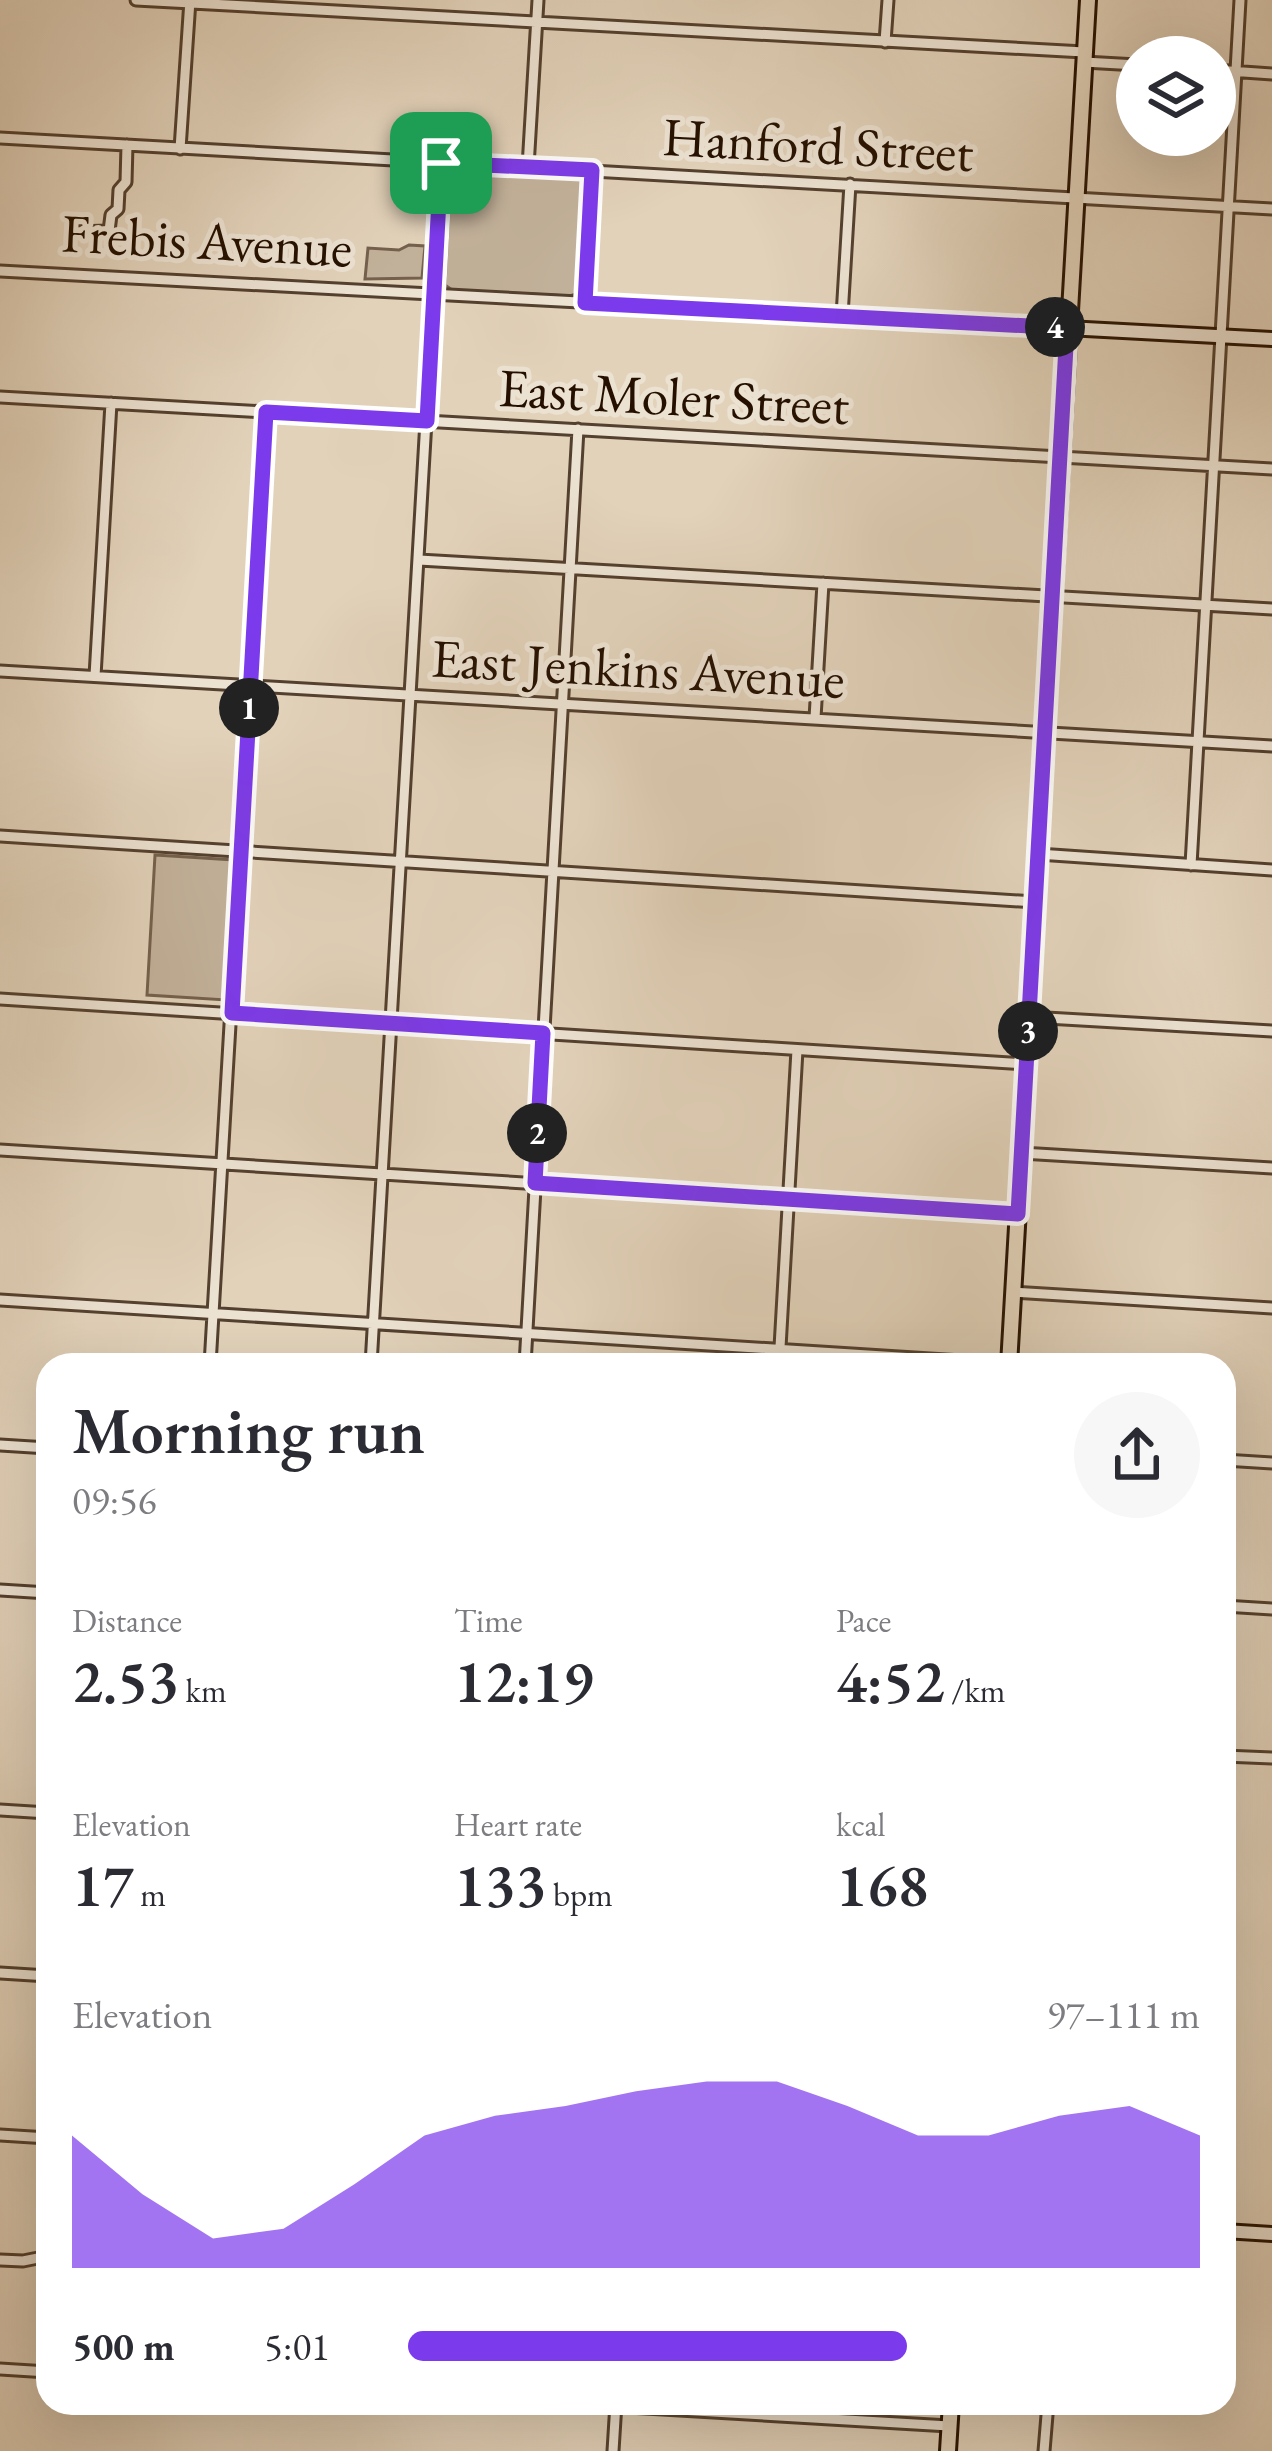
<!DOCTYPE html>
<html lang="en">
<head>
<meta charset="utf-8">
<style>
	body { margin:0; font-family:"EB Garamond",serif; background:#f7f7f7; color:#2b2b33; height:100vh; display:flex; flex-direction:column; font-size:45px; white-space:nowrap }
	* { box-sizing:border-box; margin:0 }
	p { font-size:39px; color:#7c7c81 }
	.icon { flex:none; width:66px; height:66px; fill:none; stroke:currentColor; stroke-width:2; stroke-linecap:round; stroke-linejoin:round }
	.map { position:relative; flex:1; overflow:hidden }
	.drawer { position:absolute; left:36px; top:1353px; width:1200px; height:1062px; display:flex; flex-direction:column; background:#fff; border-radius:36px; box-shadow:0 12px 48px #0002 }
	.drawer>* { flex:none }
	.buttons { position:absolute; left:1116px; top:36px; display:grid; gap:24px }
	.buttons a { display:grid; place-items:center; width:120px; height:120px; border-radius:50%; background:#fff; box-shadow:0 12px 48px #0002; font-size:60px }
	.pin { position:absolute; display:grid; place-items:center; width:102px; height:102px; color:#fff; margin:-51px; border-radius:24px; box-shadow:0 6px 18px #0006 }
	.km { position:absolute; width:60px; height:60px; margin:-30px; border-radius:50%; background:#222; color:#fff; font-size:33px; line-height:60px; text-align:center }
	.round { display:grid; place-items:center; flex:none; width:126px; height:126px; border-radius:63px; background:#f7f7f7 }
	.head { display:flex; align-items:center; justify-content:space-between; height:204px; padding:0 36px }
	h1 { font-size:66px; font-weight:600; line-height:90px }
	.figures { display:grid; grid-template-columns:repeat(3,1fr); gap:18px; height:204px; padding:12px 36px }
	.figures div { display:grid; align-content:center }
	.figures b { font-size:60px; font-weight:600 }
	.figures small { font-size:33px; font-weight:400 }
	.figures p { font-size:33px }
	.chart { height:336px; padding:24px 36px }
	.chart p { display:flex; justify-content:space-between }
	.chart svg { width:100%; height:216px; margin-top:12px; fill:#7c3aed; opacity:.7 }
	ul { padding:0 36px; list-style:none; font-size:39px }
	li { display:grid; grid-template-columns:192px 144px 1fr; align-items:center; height:90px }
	li i { height:30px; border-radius:15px; background:#7c3aed }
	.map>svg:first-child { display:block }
	.green { fill:#c2b19a; stroke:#74604d; stroke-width:3 }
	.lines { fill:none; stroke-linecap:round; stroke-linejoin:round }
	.street-casing { stroke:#54402e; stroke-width:15 }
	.secondary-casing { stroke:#251000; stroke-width:18 }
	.primary-casing { stroke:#251000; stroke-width:20 }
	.street { stroke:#ece2d2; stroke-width:9 }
	.secondary { stroke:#ece2d2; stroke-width:12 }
	.primary { stroke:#e2d2ba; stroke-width:14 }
	.route-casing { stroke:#fff; stroke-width:24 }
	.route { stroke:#7c3aed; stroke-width:15 }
	.labels { text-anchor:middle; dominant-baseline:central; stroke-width:10; stroke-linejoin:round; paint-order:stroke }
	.street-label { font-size:54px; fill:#251000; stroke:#ece2d2 }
</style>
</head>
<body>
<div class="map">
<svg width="1272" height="2451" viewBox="0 0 1272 2451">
	<rect width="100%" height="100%" fill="#e2d2ba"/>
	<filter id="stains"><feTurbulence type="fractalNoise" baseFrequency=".00167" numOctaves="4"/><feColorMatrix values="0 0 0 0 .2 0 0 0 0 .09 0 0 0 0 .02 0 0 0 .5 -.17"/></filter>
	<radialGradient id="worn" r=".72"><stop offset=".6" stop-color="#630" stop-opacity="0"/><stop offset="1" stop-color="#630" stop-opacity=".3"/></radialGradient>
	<path class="green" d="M451,172L586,179L578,293L570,296L452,290L445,285Z
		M409,245L425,246L422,278L365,279L368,248L399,250Z
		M155,855L234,860L226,1000L147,995Z"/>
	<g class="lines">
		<defs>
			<path id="street" d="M136,0L1084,52
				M885,42L888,0
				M1084,62L1137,65
				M1215,70L1272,74
				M0,138L1272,209
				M180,149L190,0
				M528,167L538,0
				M73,232L109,231L111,215L118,209L119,190L126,182L127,145
				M0,271L1067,328
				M585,303L592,170
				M842,316L850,184
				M0,397L1272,469
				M419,560L1272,609
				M0,671L1272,746
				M95,676L111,403
				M815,718L823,583
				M0,836L1035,902
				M1038,854L1272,870
				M1191,865L1240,0
				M0,999L1026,1064
				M1029,1017L1272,1031
				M0,1150L1018,1214
				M1021,1153L1272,1168
				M1013,1292L1272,1308
				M0,1300L1009,1364
				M210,1365L266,412
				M371,1365L441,163
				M525,1365L578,429
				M779,1365L797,1050
				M0,1445L48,1448
				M1224,1460L1272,1463
				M0,1590L48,1593
				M1224,1606L1272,1609
				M1224,1756L1272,1758
				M0,1810L48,1813
				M0,1973L48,1976
				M0,2135L48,2138
				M0,2260L23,2261L48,2256
				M0,2369L48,2372
				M560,2403L949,2426
				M613,2451L616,2403
				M1044,2451L1048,2403"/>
			<path id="secondary" d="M1067,328L1272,339
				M1224,2231L1272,2234"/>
			<path id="primary" d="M1009,1365L1088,0
				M948,2451L951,2403"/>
		</defs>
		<use href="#street" class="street-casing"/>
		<use href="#secondary" class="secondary-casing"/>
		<use href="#primary" class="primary-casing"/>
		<use href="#street" class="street"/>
		<use href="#secondary" class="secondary"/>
		<use href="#primary" class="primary"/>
	</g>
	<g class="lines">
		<defs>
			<path id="route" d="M441,163L592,170L585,303L1067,328L1018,1214L535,1183L543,1033L232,1013L266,412L427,421Z"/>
		</defs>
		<use href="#route" class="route-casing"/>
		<use href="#route" class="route"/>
	</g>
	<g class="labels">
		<g class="street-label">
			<text transform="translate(818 144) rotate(3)">Hanford Street</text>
			<text transform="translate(207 240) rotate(3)">Frebis Avenue</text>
			<text transform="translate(674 396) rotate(3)">East Moler Street</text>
			<text transform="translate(638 668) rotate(3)">East Jenkins Avenue</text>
		</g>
	</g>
	<rect width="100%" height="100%" filter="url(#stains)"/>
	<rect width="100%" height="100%" fill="url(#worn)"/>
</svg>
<div class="buttons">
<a><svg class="icon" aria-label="layers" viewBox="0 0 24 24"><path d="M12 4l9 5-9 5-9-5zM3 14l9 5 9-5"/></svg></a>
</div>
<div class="pin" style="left:441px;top:163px;background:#1e9e55"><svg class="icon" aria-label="arrive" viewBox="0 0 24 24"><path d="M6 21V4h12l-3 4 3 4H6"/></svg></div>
<b class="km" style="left:249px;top:708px">1</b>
<b class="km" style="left:537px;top:1133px">2</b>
<b class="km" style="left:1028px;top:1031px">3</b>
<b class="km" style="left:1055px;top:327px">4</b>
<section class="drawer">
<div class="head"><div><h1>Morning run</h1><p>09:56</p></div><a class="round"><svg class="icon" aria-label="share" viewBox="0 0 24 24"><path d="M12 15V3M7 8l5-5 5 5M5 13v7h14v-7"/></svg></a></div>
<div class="figures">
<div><p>Distance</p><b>2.53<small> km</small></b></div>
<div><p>Time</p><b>12:19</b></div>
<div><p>Pace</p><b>4:52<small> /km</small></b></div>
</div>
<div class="figures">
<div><p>Elevation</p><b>17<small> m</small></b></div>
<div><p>Heart rate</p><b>133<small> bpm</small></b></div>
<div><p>kcal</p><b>168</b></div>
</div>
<div class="chart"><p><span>Elevation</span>97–111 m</p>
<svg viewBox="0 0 160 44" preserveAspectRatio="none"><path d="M0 44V17L10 29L20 38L30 36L40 27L50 17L60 13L70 11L80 8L90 6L100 6L110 11L120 17L130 17L140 13L150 11L160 17V44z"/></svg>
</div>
<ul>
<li><b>500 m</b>5:01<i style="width:63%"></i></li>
</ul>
</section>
</div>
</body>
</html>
